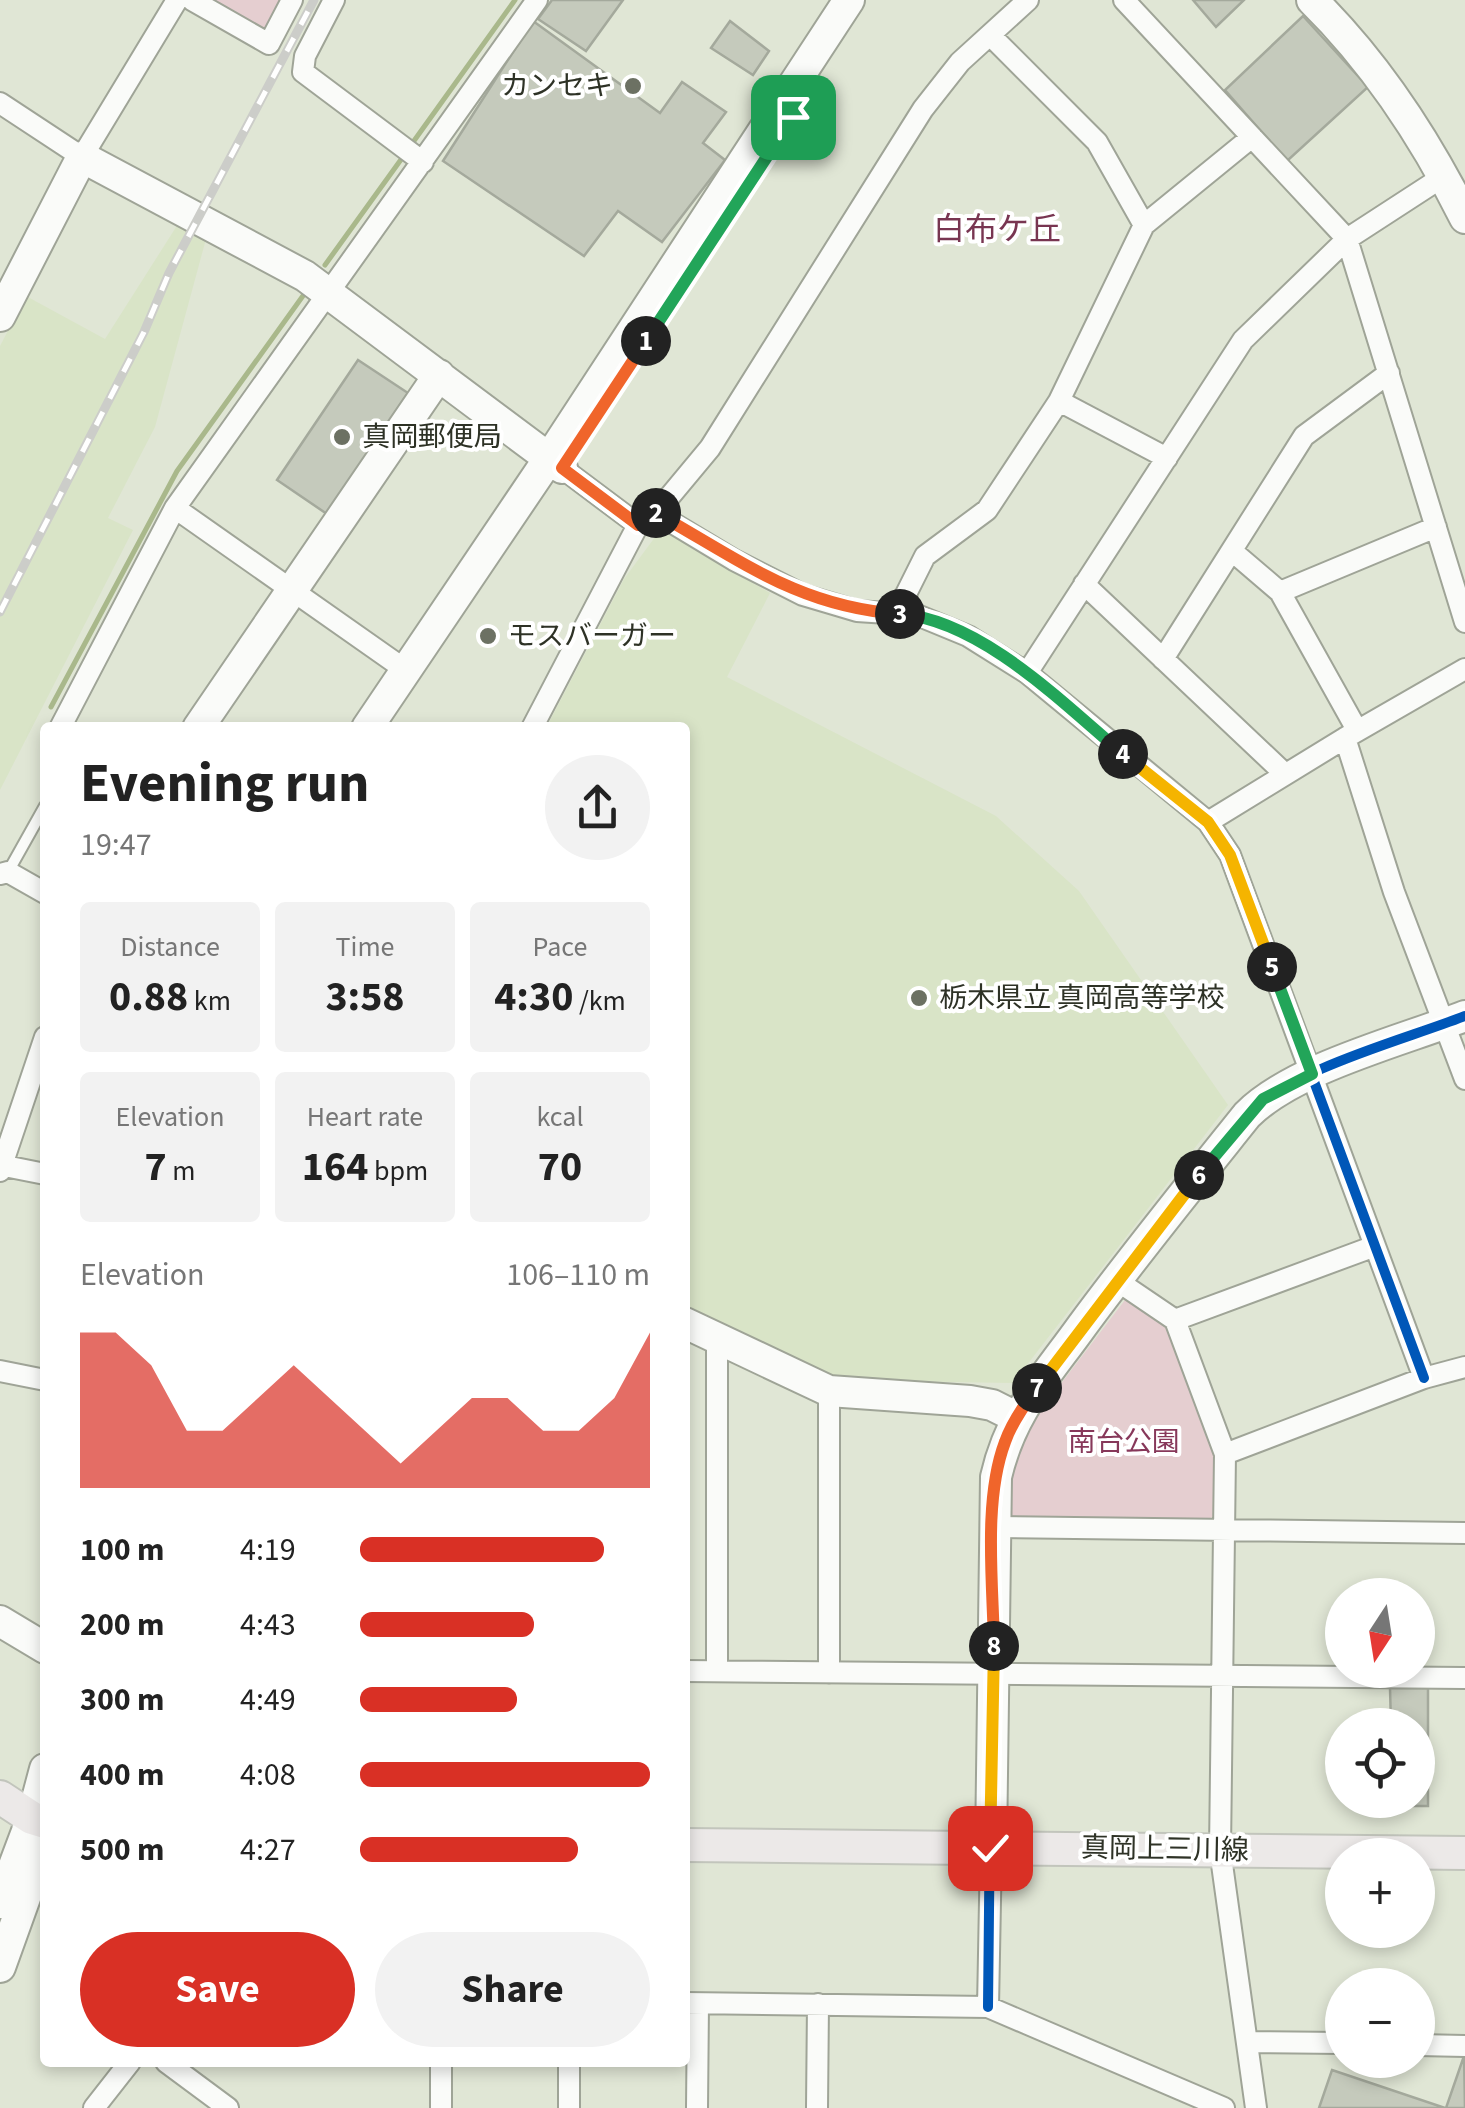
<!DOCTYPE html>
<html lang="en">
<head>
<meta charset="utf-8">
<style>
	body { margin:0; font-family:"Source Sans 3","Noto Sans JP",sans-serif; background:#f2f2f2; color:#222; height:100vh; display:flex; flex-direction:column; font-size:38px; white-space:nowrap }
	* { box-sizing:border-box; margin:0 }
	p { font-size:32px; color:#767676 }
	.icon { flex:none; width:55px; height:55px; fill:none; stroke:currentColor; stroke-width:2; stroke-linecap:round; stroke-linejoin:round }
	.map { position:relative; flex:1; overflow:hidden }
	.panel { position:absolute; left:40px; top:722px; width:650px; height:1345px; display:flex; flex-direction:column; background:#fff; border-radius:10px; box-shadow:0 5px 15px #0003 }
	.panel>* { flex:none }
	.needle { width:65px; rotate:192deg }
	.buttons { position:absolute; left:1325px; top:1578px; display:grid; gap:20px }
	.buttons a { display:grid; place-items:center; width:110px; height:110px; border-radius:50%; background:#fff; box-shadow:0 5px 15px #0003; font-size:50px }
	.pin { position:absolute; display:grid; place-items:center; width:85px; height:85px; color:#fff; margin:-42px; border-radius:20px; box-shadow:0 5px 15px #0006 }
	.km { position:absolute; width:50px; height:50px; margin:-25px; border-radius:50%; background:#222; color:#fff; font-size:28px; line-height:50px; text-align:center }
	.round { display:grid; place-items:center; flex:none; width:105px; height:105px; border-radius:52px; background:#f2f2f2 }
	.overview { display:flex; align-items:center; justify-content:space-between; height:170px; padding:0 40px }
	h1 { font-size:55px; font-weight:700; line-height:75px }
	.figures { display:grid; grid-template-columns:repeat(3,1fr); gap:15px; height:170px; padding:10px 40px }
	.figures div { display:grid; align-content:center; border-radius:10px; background:#f2f2f2; text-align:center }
	.figures b { font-size:42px; font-weight:700 }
	.figures small { font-size:28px; font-weight:400 }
	.figures p { font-size:28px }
	.chart { height:280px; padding:20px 40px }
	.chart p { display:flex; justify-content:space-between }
	.chart svg { width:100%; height:180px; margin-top:10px; fill:#d93025; opacity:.7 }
	.cta { display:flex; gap:20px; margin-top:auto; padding:20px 40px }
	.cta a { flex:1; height:115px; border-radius:60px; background:#d93025; color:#fff; font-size:40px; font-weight:700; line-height:115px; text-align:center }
	.cta a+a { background:#f2f2f2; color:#222 }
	ul { padding:0 40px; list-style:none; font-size:32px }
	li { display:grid; grid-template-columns:160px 120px 1fr; align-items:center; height:75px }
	li i { height:25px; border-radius:12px; background:#d93025 }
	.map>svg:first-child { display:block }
	.built { fill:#d9e4c7 }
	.green { fill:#e5ced0 }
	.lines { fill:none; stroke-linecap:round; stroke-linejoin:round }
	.stream { stroke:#a9b88b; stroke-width:5 }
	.building { fill:#c5cabc; stroke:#a4a99c; stroke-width:2.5 }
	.lane-casing { stroke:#9fa497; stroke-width:14 }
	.street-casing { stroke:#9fa497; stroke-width:24 }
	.secondary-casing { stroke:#9fa497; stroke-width:34 }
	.primary-casing { stroke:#c2c5bc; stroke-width:36 }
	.lane { stroke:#fafbf9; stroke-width:10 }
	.street { stroke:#fafbf9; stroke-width:20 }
	.secondary { stroke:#fafbf9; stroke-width:30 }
	.primary { stroke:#ece9e8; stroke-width:32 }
	.rail-casing { stroke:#cccdc9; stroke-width:9 }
	.rail { stroke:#fff; stroke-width:5; stroke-dasharray:15; stroke-linecap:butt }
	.cycleway-casing { stroke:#fff; stroke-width:16 }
	.cycleway { stroke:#0057b8; stroke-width:10 }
	.split-1-casing { stroke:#fff; stroke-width:20 }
	.split-2-casing { stroke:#fff; stroke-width:20 }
	.split-3-casing { stroke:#fff; stroke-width:20 }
	.split-4-casing { stroke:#fff; stroke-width:20 }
	.split-5-casing { stroke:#fff; stroke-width:20 }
	.split-6-casing { stroke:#fff; stroke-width:20 }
	.split-7-casing { stroke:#fff; stroke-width:20 }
	.split-8-casing { stroke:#fff; stroke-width:20 }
	.split-9-casing { stroke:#fff; stroke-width:20 }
	.split-1 { stroke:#22a559; stroke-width:12 }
	.split-2 { stroke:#f0652b; stroke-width:12 }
	.split-3 { stroke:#f0652b; stroke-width:12 }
	.split-4 { stroke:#22a559; stroke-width:12 }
	.split-5 { stroke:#f5b400; stroke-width:12 }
	.split-6 { stroke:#22a559; stroke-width:12 }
	.split-7 { stroke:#f5b400; stroke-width:12 }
	.split-8 { stroke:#f0652b; stroke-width:12 }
	.split-9 { stroke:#f5b400; stroke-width:12 }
	.poi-dot { fill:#6c7163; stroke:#fff; stroke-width:4 }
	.labels { text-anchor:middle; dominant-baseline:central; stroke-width:8; stroke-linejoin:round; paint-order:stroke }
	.poi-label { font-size:28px; fill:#2e3226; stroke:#fff; text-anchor:start }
	.park-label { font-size:28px; fill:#87385a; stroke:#fff }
	.street-label { font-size:28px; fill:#2e3226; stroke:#fff }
	.quarter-label { font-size:32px; fill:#783551; stroke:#fff }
</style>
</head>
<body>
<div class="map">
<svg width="1465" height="2108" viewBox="0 0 1465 2108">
	<rect width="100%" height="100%" fill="#e0e6d5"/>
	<path class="built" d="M178,224L206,239L155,427L108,518L133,530L0,790V346L26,296L105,339Z
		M661,529L770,593L727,677L996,816L1079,891L1228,1105L1013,1383L831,1380L685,1311V728H546L624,579Z"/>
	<path class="green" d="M192,0H292L269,44Z
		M1125,1300L1136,1301L1167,1325L1217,1455L1215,1515L1201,1524L1013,1522L1006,1513L1017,1441Z"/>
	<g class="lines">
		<path class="stream" d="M411,145L515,0
			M325,265L405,154
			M51,707L177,471L305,293"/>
	</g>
	<path class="building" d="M552,0H623L586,51L538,19Z
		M1193,0H1244L1216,27Z
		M1303,16L1368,87L1287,161L1225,90Z
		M533,21L660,113L682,82L726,112L703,143L725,160L662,242L618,211L584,256L443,161Z
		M730,21L769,51L753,75L711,48Z
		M358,360L408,393L327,514L277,480Z
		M1390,1688H1428V1806H1391V1800H1418V1725H1391Z
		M1464,2056L1465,2108H1446Z
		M1332,2070L1445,2108H1319Z"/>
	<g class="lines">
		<defs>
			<path id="lane" d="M8,872L45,806"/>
			<path id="street" d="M192,0L269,44L292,0
				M334,0L305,56L303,72L423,162
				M1124,0L1347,239L1465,622
				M990,35L1097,142L1144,225
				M0,103L82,157L177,0
				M1059,401L1167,458
				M562,468L638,525
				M175,508L407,671
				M656,513L734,560L803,595L857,611L917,615L968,636L1027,673L1208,822L1230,855L1424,1378
				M1232,551L1280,592L1357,730
				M1084,584L1285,774
				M1280,592L1436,527
				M896,614L925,556L987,510L1059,401L1144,225L1252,137
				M1163,659L1304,436L1389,373
				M1027,673L1243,340L1347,239L1444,176
				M60,728L175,508L537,0
				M532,728L638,525L656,513L710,448L923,109L960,62L1028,0
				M1345,738L1394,892L1465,1079
				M1208,822L1345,738L1465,669
				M0,874L8,872L45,893
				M0,1165L45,1174
				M0,1171L45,1037
				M1116,1280L1175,1320L1225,1454L1220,1850L1256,2108
				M1175,1320L1375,1246
				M0,1371L45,1380
				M1225,1454L1424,1378L1465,1367
				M993,1527L1465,1533
				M685,1671L1465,1678
				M717,1671V1338
				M829,1673V1391
				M685,2003L988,2007L1224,2108
				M988,2007L991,1848
				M1248,2042L1342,2043
				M1418,2045L1465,2046
				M166,2062L228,2108
				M94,2108L130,2062
				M441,2108V2062
				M569,2108V2062
				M697,2108L698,2004
				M817,2108L818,2004"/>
			<path id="secondary" d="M1312,0C1376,63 1425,138 1465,218
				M0,316L82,157L305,276L562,468
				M198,728L439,375
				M367,728L550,457L849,0
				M685,1323L829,1391L970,1401L992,1405L1016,1417
				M0,1621L45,1648
				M991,1848L996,1477C1011,1412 1044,1379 1082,1326C1135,1254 1191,1185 1247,1115C1294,1068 1401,1041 1465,1016
				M0,1903L32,1818L45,1769
				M0,1967L45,1842"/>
			<path id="primary" d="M0,1797L32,1818L45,1822
				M685,1845L1465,1853"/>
		</defs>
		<use href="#lane" class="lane-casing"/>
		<use href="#street" class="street-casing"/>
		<use href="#secondary" class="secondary-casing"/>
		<use href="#primary" class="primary-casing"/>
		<use href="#lane" class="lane"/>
		<use href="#street" class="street"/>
		<use href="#secondary" class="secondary"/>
		<use href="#primary" class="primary"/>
		<defs>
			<path id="rail" d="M0,612L144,332L169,273L314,0"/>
		</defs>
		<use href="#rail" class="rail-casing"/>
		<use href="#rail" class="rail"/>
		<defs>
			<path id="cycleway" d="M656,513L734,560L803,595L857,611L917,615L968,636L1027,673L1208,822L1230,855L1424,1378
				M988,2007L993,1527L996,1477L1003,1445L1016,1417L1116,1280L1247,1115C1294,1068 1401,1041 1465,1016"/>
		</defs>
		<use href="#cycleway" class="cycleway-casing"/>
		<use href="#cycleway" class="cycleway"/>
	</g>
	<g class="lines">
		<defs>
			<path id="split-1" d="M646,341L793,117"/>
			<path id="split-2" d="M646,341L562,468L638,525L656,513"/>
			<path id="split-3" d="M656,513C740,560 799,607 900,614"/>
			<path id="split-4" d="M900,614C981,620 1064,704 1123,754"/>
			<path id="split-5" d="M1123,754L1208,822L1230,855L1272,967"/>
			<path id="split-6" d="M1199,1175L1263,1099L1312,1074L1272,967"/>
			<path id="split-7" d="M1037,1388L1199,1175"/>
			<path id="split-8" d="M994,1646C993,1584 983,1500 1005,1442C1012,1422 1024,1405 1037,1388"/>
			<path id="split-9" d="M990,1848L994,1646"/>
		</defs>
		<use href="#split-1" class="split-1-casing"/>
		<use href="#split-2" class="split-2-casing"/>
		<use href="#split-3" class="split-3-casing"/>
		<use href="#split-4" class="split-4-casing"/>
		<use href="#split-5" class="split-5-casing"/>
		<use href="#split-6" class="split-6-casing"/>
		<use href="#split-7" class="split-7-casing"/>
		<use href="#split-8" class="split-8-casing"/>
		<use href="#split-9" class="split-9-casing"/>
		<use href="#split-1" class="split-1"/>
		<use href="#split-2" class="split-2"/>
		<use href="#split-3" class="split-3"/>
		<use href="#split-4" class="split-4"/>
		<use href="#split-5" class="split-5"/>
		<use href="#split-6" class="split-6"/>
		<use href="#split-7" class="split-7"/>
		<use href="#split-8" class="split-8"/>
		<use href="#split-9" class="split-9"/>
	</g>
	<g class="poi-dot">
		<circle cx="633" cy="86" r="10"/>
		<circle cx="342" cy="437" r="10"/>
		<circle cx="488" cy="636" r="10"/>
		<circle cx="919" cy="998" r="10"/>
	</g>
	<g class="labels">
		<g class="poi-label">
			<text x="613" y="86" text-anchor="end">カンセキ</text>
			<text x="362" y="437">真岡郵便局</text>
			<text x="508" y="636">モスバーガー</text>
			<text x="939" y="998">栃木県立 真岡高等学校</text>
		</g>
		<g class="park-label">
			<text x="1124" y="1442">南台公園</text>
		</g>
		<g class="street-label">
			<text transform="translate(1165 1849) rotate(1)">真岡上三川線</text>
		</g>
		<g class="quarter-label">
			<text x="997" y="230">白布ケ丘</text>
		</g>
	</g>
</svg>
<div class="buttons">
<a><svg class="needle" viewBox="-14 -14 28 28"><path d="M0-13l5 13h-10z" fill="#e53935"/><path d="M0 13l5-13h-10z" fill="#767676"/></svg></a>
<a><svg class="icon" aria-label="locate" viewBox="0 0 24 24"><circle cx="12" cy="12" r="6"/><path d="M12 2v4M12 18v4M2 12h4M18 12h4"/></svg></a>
<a>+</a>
<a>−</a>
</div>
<div class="pin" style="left:793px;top:117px;background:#1e9e55"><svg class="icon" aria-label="arrive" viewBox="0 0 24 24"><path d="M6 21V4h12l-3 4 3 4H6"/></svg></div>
<div class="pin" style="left:990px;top:1848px;background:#d93025"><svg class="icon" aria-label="check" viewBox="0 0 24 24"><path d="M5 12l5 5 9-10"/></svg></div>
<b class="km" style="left:646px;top:341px">1</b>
<b class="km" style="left:656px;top:513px">2</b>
<b class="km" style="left:900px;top:614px">3</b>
<b class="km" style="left:1123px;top:754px">4</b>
<b class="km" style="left:1272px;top:967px">5</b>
<b class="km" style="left:1199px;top:1175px">6</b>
<b class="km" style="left:1037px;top:1388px">7</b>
<b class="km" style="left:994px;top:1646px">8</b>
<section class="panel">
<div class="overview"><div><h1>Evening run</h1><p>19:47</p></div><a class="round"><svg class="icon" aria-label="share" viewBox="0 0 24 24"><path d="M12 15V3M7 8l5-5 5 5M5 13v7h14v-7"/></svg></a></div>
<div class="figures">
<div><p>Distance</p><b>0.88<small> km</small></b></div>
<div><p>Time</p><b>3:58</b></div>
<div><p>Pace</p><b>4:30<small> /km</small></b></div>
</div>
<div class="figures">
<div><p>Elevation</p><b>7<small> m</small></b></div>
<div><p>Heart rate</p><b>164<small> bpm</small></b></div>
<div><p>kcal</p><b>70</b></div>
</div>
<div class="chart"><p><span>Elevation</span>106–110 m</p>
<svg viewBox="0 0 160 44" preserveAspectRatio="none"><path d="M0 44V6L10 6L20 14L30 30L40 30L50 22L60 14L70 22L80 30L90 38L100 30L110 22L120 22L130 30L140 30L150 22L160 6V44z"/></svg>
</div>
<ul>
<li><b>100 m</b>4:19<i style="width:84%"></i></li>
<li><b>200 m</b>4:43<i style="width:60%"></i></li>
<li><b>300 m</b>4:49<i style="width:54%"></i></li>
<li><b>400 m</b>4:08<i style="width:100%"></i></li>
<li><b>500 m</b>4:27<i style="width:75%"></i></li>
</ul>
<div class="cta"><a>Save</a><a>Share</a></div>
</section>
</div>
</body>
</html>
